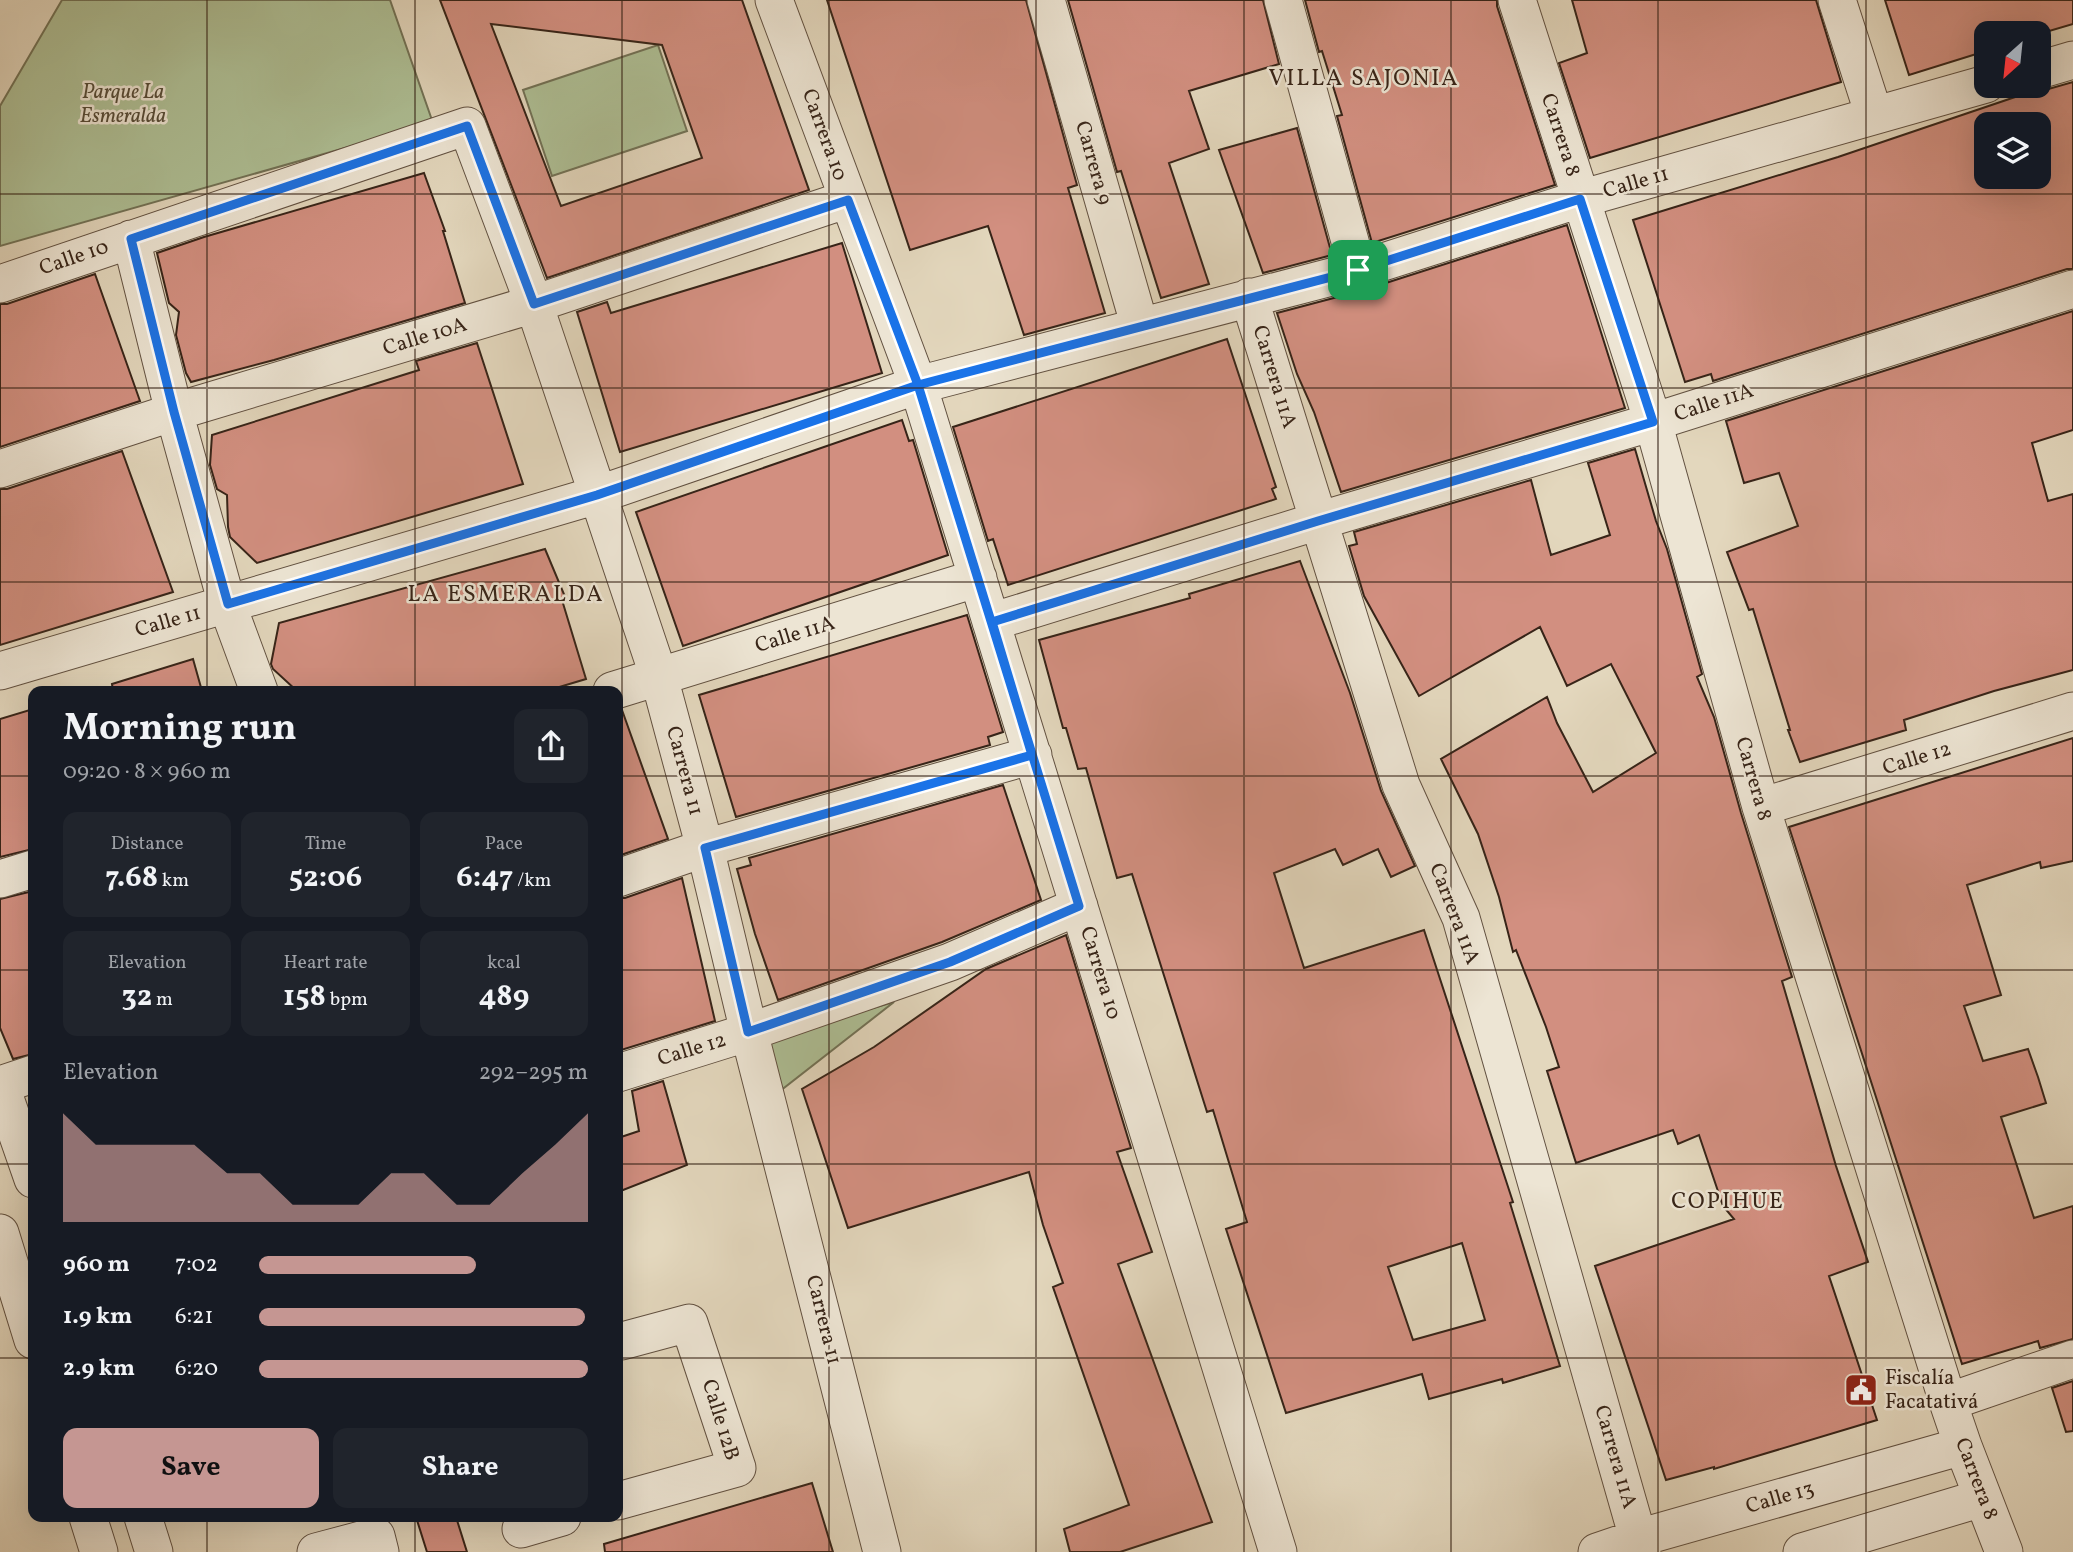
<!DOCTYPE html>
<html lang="en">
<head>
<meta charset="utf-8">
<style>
	body { margin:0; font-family:Vollkorn,serif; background:#20242c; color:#f1f3f6; height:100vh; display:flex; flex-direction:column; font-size:26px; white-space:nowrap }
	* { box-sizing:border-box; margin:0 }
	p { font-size:23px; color:#9ea1a6 }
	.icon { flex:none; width:38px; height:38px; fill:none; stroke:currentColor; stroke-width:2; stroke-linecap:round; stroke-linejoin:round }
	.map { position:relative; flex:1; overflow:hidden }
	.side { position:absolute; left:28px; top:686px; width:595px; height:836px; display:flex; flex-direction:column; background:#171b24; border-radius:14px; box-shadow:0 7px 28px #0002 }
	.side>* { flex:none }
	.needle { width:46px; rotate:207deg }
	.controls { position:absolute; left:1974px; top:21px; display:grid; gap:14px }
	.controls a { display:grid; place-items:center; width:77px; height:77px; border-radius:14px; background:#171b24; box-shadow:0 7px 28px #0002; font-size:35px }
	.pin { position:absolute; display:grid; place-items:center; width:60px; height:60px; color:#fff; margin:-30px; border-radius:14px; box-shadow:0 4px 10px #0006 }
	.round { display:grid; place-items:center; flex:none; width:74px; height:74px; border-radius:14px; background:#20242c }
	.head { display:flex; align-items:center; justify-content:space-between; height:119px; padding:0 35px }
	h1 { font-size:38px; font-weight:700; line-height:52px }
	.metrics { display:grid; grid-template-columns:repeat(3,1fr); gap:10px; height:119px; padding:7px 35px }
	.metrics div { display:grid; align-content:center; border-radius:14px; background:#20242c; text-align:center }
	.metrics b { font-size:30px; font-weight:700 }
	.metrics small { font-size:19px; font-weight:400 }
	.metrics p { font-size:19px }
	.chart { height:196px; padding:14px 35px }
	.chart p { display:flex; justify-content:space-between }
	.chart svg { width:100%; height:126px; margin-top:7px; fill:#c59692; opacity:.7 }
	.primary-button { display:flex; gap:14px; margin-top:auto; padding:14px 35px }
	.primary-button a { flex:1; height:80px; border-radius:14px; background:#c59692; color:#111; font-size:28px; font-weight:700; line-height:80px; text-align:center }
	.primary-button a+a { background:#20242c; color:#f1f3f6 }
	ul { padding:0 35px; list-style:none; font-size:23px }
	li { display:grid; grid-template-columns:112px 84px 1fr; align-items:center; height:52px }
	li i { height:18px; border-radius:9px; background:#c59692 }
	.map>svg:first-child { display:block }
	.green { fill:#aebf95; stroke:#727256; stroke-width:2 }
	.building { fill:#d28f80; stroke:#372418; stroke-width:2; fill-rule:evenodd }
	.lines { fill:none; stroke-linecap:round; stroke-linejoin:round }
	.minor-casing { stroke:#625141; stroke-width:39 }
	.minor { stroke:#ede5d4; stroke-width:37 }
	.route-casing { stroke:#fff; stroke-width:14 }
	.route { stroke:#1a73e8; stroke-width:9 }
	.grid { fill:none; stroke:#372418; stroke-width:2; stroke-opacity:0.55 }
	.labels { text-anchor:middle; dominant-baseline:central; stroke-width:5; stroke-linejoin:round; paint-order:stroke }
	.park-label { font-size:21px; font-style:italic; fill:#554b37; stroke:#ede5d4 }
	.street-label { font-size:21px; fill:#372418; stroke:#ede5d4 }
	.poi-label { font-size:21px; fill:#372418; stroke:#ede5d4; text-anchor:start }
	.neighbourhood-label { font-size:23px; letter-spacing:2px; fill:#372418; stroke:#ede5d4 }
</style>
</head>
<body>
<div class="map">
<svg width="2073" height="1552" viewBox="0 0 2073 1552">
	<rect width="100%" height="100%" fill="#e3d7bd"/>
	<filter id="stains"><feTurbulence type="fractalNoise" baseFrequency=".00286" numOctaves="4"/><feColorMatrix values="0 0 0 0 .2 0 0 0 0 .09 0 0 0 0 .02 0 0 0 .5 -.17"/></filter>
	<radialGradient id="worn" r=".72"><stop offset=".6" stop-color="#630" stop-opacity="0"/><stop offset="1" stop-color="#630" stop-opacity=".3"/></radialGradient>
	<path class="green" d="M62,0H390L433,123L0,246V106Z
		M658,45L687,131L552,176L523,90Z
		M894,1002L780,1091L764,1039Z"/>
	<path class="building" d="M440,0H742L809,190L547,278ZM491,24L662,45L702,158L561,206Z
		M827,0H1026L1077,185L1068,188L1105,313L1024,335L988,226L910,250Z
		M1068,0H1263L1279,64L1189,91L1209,149L1169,163L1209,284L1161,298L1121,171L1117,172Z
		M1305,0H1497V6L1555,185L1372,243L1337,116L1342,115L1322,51L1319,52Z
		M1572,0H1816L1841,82L1590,158L1559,63L1587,53Z
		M1885,0H2073V24L2039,34L1986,33V51L1909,75Z
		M2073,82V269H2067L1713,381L1711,374L1685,382L1633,220L1838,157L2036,90H2045ZM1986,124H2039V177H1986Z
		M1297,128L1332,255L1263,273L1219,150Z
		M424,173L445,231H443L465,303L274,360L191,382L186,373L176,335L179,312L169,303L157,253L204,237Z
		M1567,225L1625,408L1341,492L1314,412L1297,374L1277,313L1364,290Z
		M842,243L882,373L620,452L577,312L607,302L611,313Z
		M95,274L140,401L0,447V304H7Z
		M2073,311V430L2032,443L2048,501L2073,494V670L1994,691L1904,720L1906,730L1800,762L1788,730H1790L1753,609L1749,610L1727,552L1798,526L1779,473L1744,483L1726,421Z
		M1227,339L1276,487L1272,489L1276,499L1008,585L993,539L988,541L953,427Z
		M477,343L523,484L257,563L230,537L228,527L227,495L217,489L210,465L212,435L419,370L416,361Z
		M902,420L909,441L913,440L948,555L683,646L636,512Z
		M1635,449L1656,521L1667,549L1702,674L1697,677L1714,717L1741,813L1792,977L1782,981L1836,1166L1868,1262L1829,1276L1877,1420L1714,1469V1467L1666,1480L1595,1266L1734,1219L1723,1206L1699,1135L1678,1144L1673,1130L1576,1163L1547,1071L1559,1067L1546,1027L1516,950L1513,952L1499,897L1478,834L1441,759L1547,697L1557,723L1593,792L1656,753L1611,664L1567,686L1540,627L1419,696L1364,596L1349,546L1357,544L1354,532L1531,480L1551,555L1610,535L1588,463Z
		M122,451L173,592L0,645V489H7Z
		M545,549L566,599L562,600L586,679L546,691H297L273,669L271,664L279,623Z
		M1300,561L1350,693L1381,791L1415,866L1391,877L1378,849L1343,865L1335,849L1274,873L1304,968L1424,930L1513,1202L1510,1203L1560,1366L1503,1383L1502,1379L1429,1399L1422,1374L1286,1413L1226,1229L1247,1222L1213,1110L1207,1112L1132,874L1117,878L1086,768L1078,769L1066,728H1063L1039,640L1190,598L1189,594ZM1462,1243L1485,1320L1413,1340L1388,1267Z
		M967,615L1003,732L988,737L990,745L736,817L699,695Z
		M193,659L202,691H113L112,684Z
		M33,709V849L0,857V719Z
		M622,710L668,839L618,856V711Z
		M2073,738V861L2041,868L2040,862L1967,885L2001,995L1964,1006L1983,1061L2028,1049L2038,1077L2046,1103L2001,1117L2034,1218L2073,1206V1339L2040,1348L2038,1341L1962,1364L1789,827Z
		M1003,785L1041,900L942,942L778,1000L755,934L737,869L751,865L749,858Z
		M682,878L715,1021L618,1051V898H625Z
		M33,891V1054L13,1059L0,1028V899Z
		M1066,935L1131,1148L1117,1152L1152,1252L1118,1264L1212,1522L1120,1552H1070L1064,1529L1129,1505L1053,1287L1063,1283L1043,1225L1029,1172L848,1228L802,1089L874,1047L986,969Z
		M663,1081L687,1165L618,1192V1138L639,1131L632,1091Z
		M2073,1381V1431L2066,1432L2052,1388Z
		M812,1483L833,1552H605L604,1544Z
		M416,1517H456L467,1552H427Z"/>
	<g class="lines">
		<defs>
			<path id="minor" d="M774,0L918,385L1278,1552
				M1046,0L1140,327
				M1283,0L1358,270
				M1517,0L1653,422L1761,807L1948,1402L1963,1446L2004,1552
				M1837,0L1874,115
				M2039,70L2073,60
				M131,239L174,412L227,604L259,691
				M0,284L467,126L534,304L659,677L705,848L749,1032L882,1552
				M1249,297L1401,785L1461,918L1642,1552
				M0,469L174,412L534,304L848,199
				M991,622L1318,521L1653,422L2073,289
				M0,671L597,495L918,385L1358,270L1580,199L1986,84
				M612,691L978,578
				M1761,807L2073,711
				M618,878L705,848L1033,755
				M0,879L33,869
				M618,1073L749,1032L950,962L1079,906
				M0,1084L33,1179
				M0,1085L33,1074
				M0,1233L33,1340
				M1948,1402L2073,1359
				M618,1501L737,1468L689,1323L622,1341
				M88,1517L99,1552
				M143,1517L154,1552
				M521,1529L562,1517
				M316,1552L376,1536L380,1552
				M1597,1552L1638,1538L1963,1446
				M1802,1552L1982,1498"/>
		</defs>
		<use href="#minor" class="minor-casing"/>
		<use href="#minor" class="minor"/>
	</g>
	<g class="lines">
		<defs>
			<path id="route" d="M1358,270L918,385L848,200L534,304L467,126L131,239L174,412L228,604L597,495L918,385C972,558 1025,732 1079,906L950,962L748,1032L705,848L1032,755L992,622L1318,521L1653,422L1580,199L1358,270"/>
		</defs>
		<use href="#route" class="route-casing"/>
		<use href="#route" class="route"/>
	</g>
	<path class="grid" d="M207,0V691M415,0V691M622,0V1552M829,0V1552M1036,0V1552M1244,0V1552M1451,0V1552M1658,0V1552M1866,0V1552M0,194H2073M0,388H2073M0,582H2073M0,776H33M618,776H2073M0,970H33M618,970H2073M0,1164H33M618,1164H2073M0,1358H33M618,1358H2073M207,1517V1552M415,1517V1552"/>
	<defs>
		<symbol id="civic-square" viewBox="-11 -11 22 22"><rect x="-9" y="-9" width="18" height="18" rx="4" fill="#8f2418" stroke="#ede5d4"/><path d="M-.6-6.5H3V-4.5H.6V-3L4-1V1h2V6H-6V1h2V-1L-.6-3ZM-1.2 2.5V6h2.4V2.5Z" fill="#fff"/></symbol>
	</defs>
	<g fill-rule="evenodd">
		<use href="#civic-square" x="1842" y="1371" width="38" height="38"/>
	</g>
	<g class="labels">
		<g class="park-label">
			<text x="123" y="92">Parque La<tspan x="123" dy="24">Esmeralda</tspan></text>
		</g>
		<g class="street-label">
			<text transform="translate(824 135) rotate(70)">Carrera 10</text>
			<text transform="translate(1560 135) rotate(72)">Carrera 8</text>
			<text transform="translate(1093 163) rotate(74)">Carrera 9</text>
			<text transform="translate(1636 183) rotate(-16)">Calle 11</text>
			<text transform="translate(74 258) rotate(-19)">Calle 10</text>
			<text transform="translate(425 337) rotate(-17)">Calle 10A</text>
			<text transform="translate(1274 377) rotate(73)">Carrera 11A</text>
			<text transform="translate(1714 403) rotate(-18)">Calle 11A</text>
			<text transform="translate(168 622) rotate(-16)">Calle 11</text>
			<text transform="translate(795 635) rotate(-17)">Calle 11A</text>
			<text transform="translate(1917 759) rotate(-17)">Calle 12</text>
			<text transform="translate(684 771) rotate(75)">Carrera 11</text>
			<text transform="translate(1753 779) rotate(74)">Carrera 8</text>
			<text transform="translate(1454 914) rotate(69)">Carrera 11A</text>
			<text transform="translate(1100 973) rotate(73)">Carrera 10</text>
			<text transform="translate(692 1050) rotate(-17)">Calle 12</text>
			<text transform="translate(823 1320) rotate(76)">Carrera 11</text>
			<text transform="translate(720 1420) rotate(73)">Calle 12B</text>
			<text transform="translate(1615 1457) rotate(74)">Carrera 11A</text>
			<text transform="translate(1976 1479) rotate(69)">Carrera 8</text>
			<text transform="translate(1780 1498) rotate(-16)">Calle 13</text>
		</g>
		<g class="poi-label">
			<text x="1885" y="1378">Fiscalía<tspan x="1885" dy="24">Facatativá</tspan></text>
		</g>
		<g class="neighbourhood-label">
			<text x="1364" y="79">VILLA SAJONIA</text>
			<text x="506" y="595">LA ESMERALDA</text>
			<text x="1728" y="1202">COPIHUE</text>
		</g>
	</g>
	<rect width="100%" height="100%" filter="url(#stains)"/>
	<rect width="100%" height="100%" fill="url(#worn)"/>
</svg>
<div class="controls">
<a><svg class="needle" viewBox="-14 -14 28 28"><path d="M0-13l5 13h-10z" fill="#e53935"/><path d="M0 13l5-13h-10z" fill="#9ea1a6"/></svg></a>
<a><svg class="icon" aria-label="layers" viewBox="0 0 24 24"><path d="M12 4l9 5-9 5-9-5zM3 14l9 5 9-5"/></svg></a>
</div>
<div class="pin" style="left:1358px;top:270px;background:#1e9e55"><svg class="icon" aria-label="arrive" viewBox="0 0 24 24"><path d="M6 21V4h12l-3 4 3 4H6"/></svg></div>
<section class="side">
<div class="head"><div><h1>Morning run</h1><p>09:20 · 8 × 960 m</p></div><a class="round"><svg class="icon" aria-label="share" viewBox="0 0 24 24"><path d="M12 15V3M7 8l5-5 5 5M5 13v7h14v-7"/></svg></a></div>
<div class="metrics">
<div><p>Distance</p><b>7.68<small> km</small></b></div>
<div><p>Time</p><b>52:06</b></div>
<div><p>Pace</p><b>6:47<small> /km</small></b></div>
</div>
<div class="metrics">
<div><p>Elevation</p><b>32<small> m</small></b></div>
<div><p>Heart rate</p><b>158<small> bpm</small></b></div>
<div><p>kcal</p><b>489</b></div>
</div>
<div class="chart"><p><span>Elevation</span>292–295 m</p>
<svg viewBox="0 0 160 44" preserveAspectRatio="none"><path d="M0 44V6L10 17L20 17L30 17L40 17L50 27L60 27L70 38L80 38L90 38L100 27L110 27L120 38L130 38L140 27L150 17L160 6V44z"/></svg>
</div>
<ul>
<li><b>960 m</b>7:02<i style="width:66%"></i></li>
<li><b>1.9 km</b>6:21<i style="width:99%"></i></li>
<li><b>2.9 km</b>6:20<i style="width:100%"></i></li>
</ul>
<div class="primary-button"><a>Save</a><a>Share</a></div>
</section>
</div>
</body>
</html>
